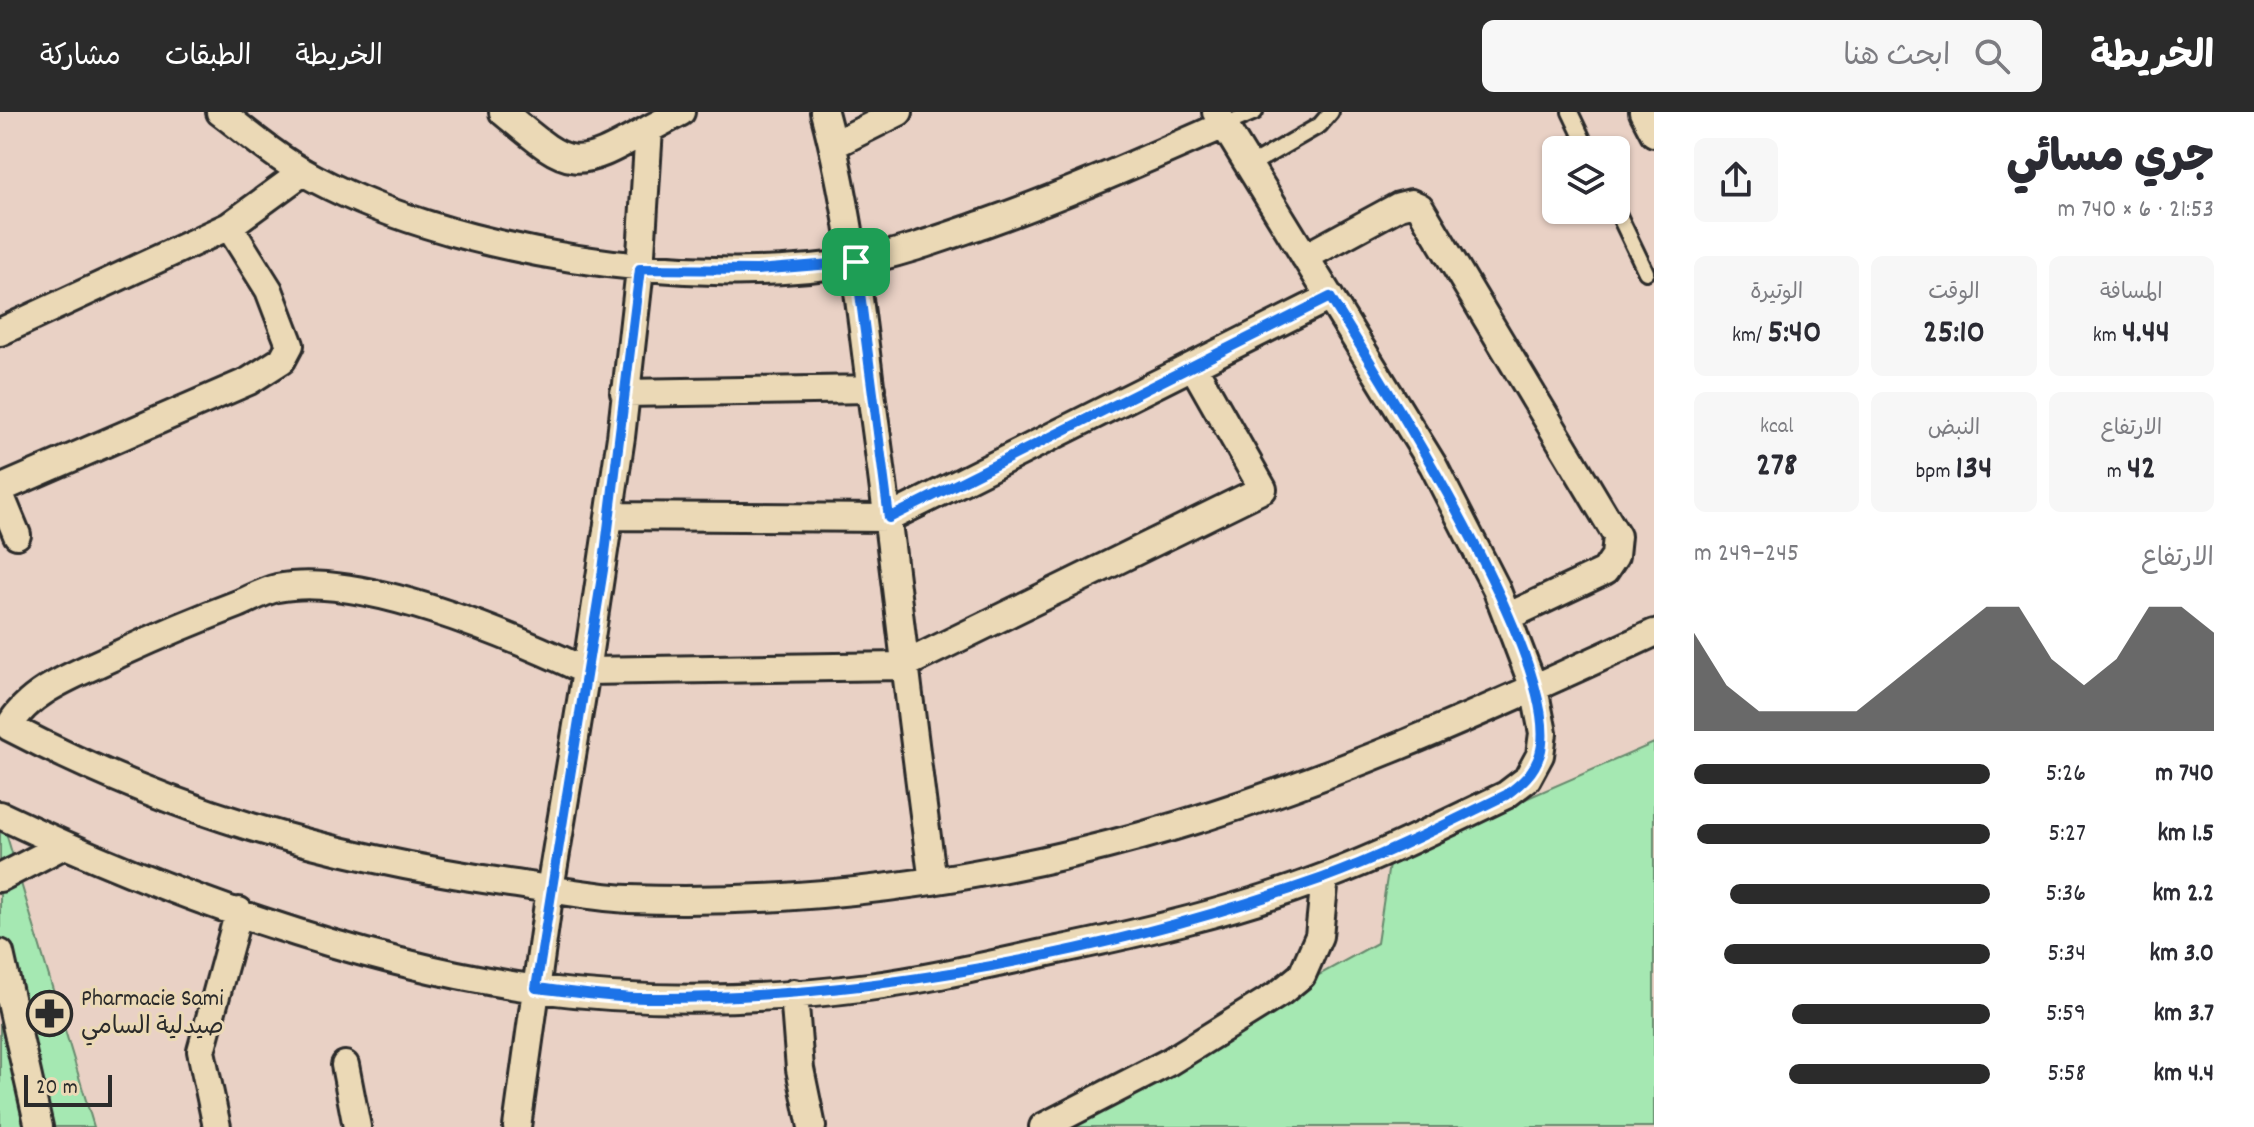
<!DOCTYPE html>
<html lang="ar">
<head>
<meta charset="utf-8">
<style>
	body { margin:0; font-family:Dekko,"Playpen Sans Arabic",sans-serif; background:#f7f7f7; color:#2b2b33; direction:rtl; height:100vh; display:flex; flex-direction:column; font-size:30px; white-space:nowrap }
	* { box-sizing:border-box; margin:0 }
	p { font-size:26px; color:#7c7c81 }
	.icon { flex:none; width:44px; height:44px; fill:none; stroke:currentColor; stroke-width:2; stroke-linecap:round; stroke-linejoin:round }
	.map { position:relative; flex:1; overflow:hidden; direction:ltr }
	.drawer { display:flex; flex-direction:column; background:#fff; width:600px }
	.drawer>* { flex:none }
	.tools { position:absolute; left:1542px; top:24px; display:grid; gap:16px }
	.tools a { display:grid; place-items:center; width:88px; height:88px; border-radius:12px; background:#fff; box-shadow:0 2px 6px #0004; font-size:40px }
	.scale { position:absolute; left:24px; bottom:20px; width:88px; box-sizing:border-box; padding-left:8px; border:4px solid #2b2b2b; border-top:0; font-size:22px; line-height:28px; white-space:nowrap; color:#2b2b2b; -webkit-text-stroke:6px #ebd9b6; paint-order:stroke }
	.pin { position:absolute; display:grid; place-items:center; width:68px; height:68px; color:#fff; margin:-34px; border-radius:16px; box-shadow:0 4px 12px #0006 }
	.round { display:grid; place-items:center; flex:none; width:84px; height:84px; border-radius:12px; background:#f7f7f7 }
	.summary { display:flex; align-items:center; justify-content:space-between; height:136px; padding:0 40px }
	h1 { font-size:44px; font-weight:800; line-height:60px }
	.figures { display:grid; grid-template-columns:repeat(3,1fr); gap:12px; height:136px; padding:8px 40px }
	.figures div { display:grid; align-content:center; border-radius:12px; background:#f7f7f7; text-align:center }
	.figures b { font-size:34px; font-weight:800 }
	.figures small { font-size:22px; font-weight:400 }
	.figures p { font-size:22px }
	.chart { height:224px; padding:16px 40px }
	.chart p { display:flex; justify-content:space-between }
	.chart svg { width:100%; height:144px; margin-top:8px; fill:#2b2b2b; opacity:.7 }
	ul { padding:0 40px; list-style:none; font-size:26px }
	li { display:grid; grid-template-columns:128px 96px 1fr; align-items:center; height:60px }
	li i { height:20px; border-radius:10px; background:#2b2b2b }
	header { display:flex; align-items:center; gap:48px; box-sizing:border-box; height:112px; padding:0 40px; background:#2b2b2b; color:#fff }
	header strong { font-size:38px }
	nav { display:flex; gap:44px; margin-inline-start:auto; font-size:28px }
	.search { width:560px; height:72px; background:#f7f7f7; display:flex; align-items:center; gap:20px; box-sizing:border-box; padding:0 28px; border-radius:12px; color:#7c7c81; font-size:30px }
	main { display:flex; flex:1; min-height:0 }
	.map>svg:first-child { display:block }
	.green { fill:#a5e8b2; stroke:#688a6e; stroke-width:2 }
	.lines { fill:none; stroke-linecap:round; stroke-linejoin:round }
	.service-casing { stroke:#2b2b2b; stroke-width:20 }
	.minor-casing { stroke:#2b2b2b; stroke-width:32 }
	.service { stroke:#ebd9b6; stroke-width:14 }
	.minor { stroke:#ebd9b6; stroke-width:26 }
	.route-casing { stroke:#fff; stroke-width:16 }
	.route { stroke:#1a73e8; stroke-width:10 }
	.labels { text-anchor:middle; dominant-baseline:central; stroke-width:6; stroke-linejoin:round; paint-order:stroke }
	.poi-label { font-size:24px; fill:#2b2b2b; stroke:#ebd9b6; text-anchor:start }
</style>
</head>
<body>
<header>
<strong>الخريطة</strong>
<div class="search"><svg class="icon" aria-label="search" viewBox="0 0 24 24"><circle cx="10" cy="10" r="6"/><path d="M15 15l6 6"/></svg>ابحث هنا</div>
<nav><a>الخريطة</a><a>الطبقات</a><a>مشاركة</a></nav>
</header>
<main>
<section class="drawer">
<div class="summary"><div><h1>جري مسائي</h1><p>21:53 · 6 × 740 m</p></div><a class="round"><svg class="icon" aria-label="share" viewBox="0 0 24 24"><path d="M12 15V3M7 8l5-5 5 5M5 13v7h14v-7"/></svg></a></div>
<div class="figures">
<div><p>المسافة</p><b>4.44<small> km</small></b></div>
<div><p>الوقت</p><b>25:10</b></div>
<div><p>الوتيرة</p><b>5:40<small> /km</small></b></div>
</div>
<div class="figures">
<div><p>الارتفاع</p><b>42<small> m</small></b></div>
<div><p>النبض</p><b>134<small> bpm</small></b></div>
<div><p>kcal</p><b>278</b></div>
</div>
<div class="chart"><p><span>الارتفاع</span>245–249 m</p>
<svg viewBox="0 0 160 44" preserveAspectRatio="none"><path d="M0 44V14L10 30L20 38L30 38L40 38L50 38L60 30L70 22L80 14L90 6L100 6L110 22L120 30L130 22L140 6L150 6L160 14V44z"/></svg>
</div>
<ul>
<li><b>740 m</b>5:26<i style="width:100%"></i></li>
<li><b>1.5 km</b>5:27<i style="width:99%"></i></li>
<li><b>2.2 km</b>5:36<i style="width:88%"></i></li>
<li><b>3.0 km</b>5:34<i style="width:90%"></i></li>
<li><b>3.7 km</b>5:59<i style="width:67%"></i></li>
<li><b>4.4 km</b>5:58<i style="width:68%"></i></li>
</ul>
</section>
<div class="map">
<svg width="1654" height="1015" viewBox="0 0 1654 1015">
	<rect width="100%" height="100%" fill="#e9d1c5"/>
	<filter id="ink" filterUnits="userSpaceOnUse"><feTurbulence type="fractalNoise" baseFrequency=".0125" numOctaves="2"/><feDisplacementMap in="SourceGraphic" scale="16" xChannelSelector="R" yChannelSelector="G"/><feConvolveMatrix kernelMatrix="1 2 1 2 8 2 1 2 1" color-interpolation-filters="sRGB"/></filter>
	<g filter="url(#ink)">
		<path class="green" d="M1654,631V1015H1043L1377,831L1390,746Z
			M0,701L94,1015H0Z"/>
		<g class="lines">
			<defs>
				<path id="service" d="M1570,0L1588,38
					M1224,13L1255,0
					M1249,54L1320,13L1331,0
					M1616,97L1646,160"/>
				<path id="minor" d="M220,0C247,20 274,44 303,60C447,142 694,178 856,150C899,142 942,126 983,112C1066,83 1144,48 1224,13
					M503,0C571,57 571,61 649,17
					M681,0L649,17L640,157L621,325L586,559C511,524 360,459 277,476C264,479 250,487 238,492C198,507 158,524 119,542C82,560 29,577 9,615C174,701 325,744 509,771C548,776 589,785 629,787C801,793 975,770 1141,724C1318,675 1488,598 1654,521
					M824,0C849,93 859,186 871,281C894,444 910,607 933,769
					M1643,0L1654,21
					M833,33L899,0
					M1305,145L1399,94L1411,91L1420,95L1617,424L1615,444L1605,459L1507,505
					M0,220L229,114L303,60
					M624,281L871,277
					M0,377L249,269L282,248L290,233L269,178L229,114
					M0,382L17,423
					M611,404L889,406L1330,185
					M0,703C160,779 362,853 538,877C646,891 760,889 868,875C930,867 992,852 1053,839C1145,820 1239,798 1327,764C1388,741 1447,711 1506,683L1527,667L1540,643L1543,621L1534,576L1496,476L1433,353L1216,0
					M0,766L64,733
					M0,841L39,1015
					M794,881L800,957L812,1015
					M345,953L357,1015
					M217,1015L201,939L239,799
					M517,1015L550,777L586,559L902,554L1263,377L1193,254
					M1043,1015L1169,950L1280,881L1302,863L1319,824L1325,765"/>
			</defs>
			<use href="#service" class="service-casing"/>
			<use href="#minor" class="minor-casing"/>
			<use href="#service" class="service"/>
			<use href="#minor" class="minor"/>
		</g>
	</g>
	<g class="lines" filter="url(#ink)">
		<defs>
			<path id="route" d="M856,150L889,406L1330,185C1380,267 1566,554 1540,642C1534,661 1521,672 1506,683C1446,712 1386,743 1323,766C1113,840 868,888 645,886C609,886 572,880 536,876L603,458L640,157L757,158Z"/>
		</defs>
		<use href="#route" class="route-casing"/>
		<use href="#route" class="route"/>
	</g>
	<defs>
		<symbol id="pharmacy-ring" viewBox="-11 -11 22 22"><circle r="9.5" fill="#ebd9b6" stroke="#2b2b2b" stroke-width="1.5"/><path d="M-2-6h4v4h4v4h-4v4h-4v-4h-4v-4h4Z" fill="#2b2b2b"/></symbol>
	</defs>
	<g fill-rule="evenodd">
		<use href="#pharmacy-ring" x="24" y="876" width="51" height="51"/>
	</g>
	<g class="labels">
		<g class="poi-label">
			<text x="81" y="888">Pharmacie Sami<tspan x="81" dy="28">صيدلية السامي</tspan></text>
		</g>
	</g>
</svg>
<div class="tools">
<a><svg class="icon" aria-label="layers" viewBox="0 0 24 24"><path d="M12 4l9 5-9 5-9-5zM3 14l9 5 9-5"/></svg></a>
</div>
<div class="scale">20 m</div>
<div class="pin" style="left:856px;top:150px;background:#1e9e55"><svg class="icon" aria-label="arrive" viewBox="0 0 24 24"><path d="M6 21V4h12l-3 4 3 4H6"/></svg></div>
</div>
</main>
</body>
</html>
